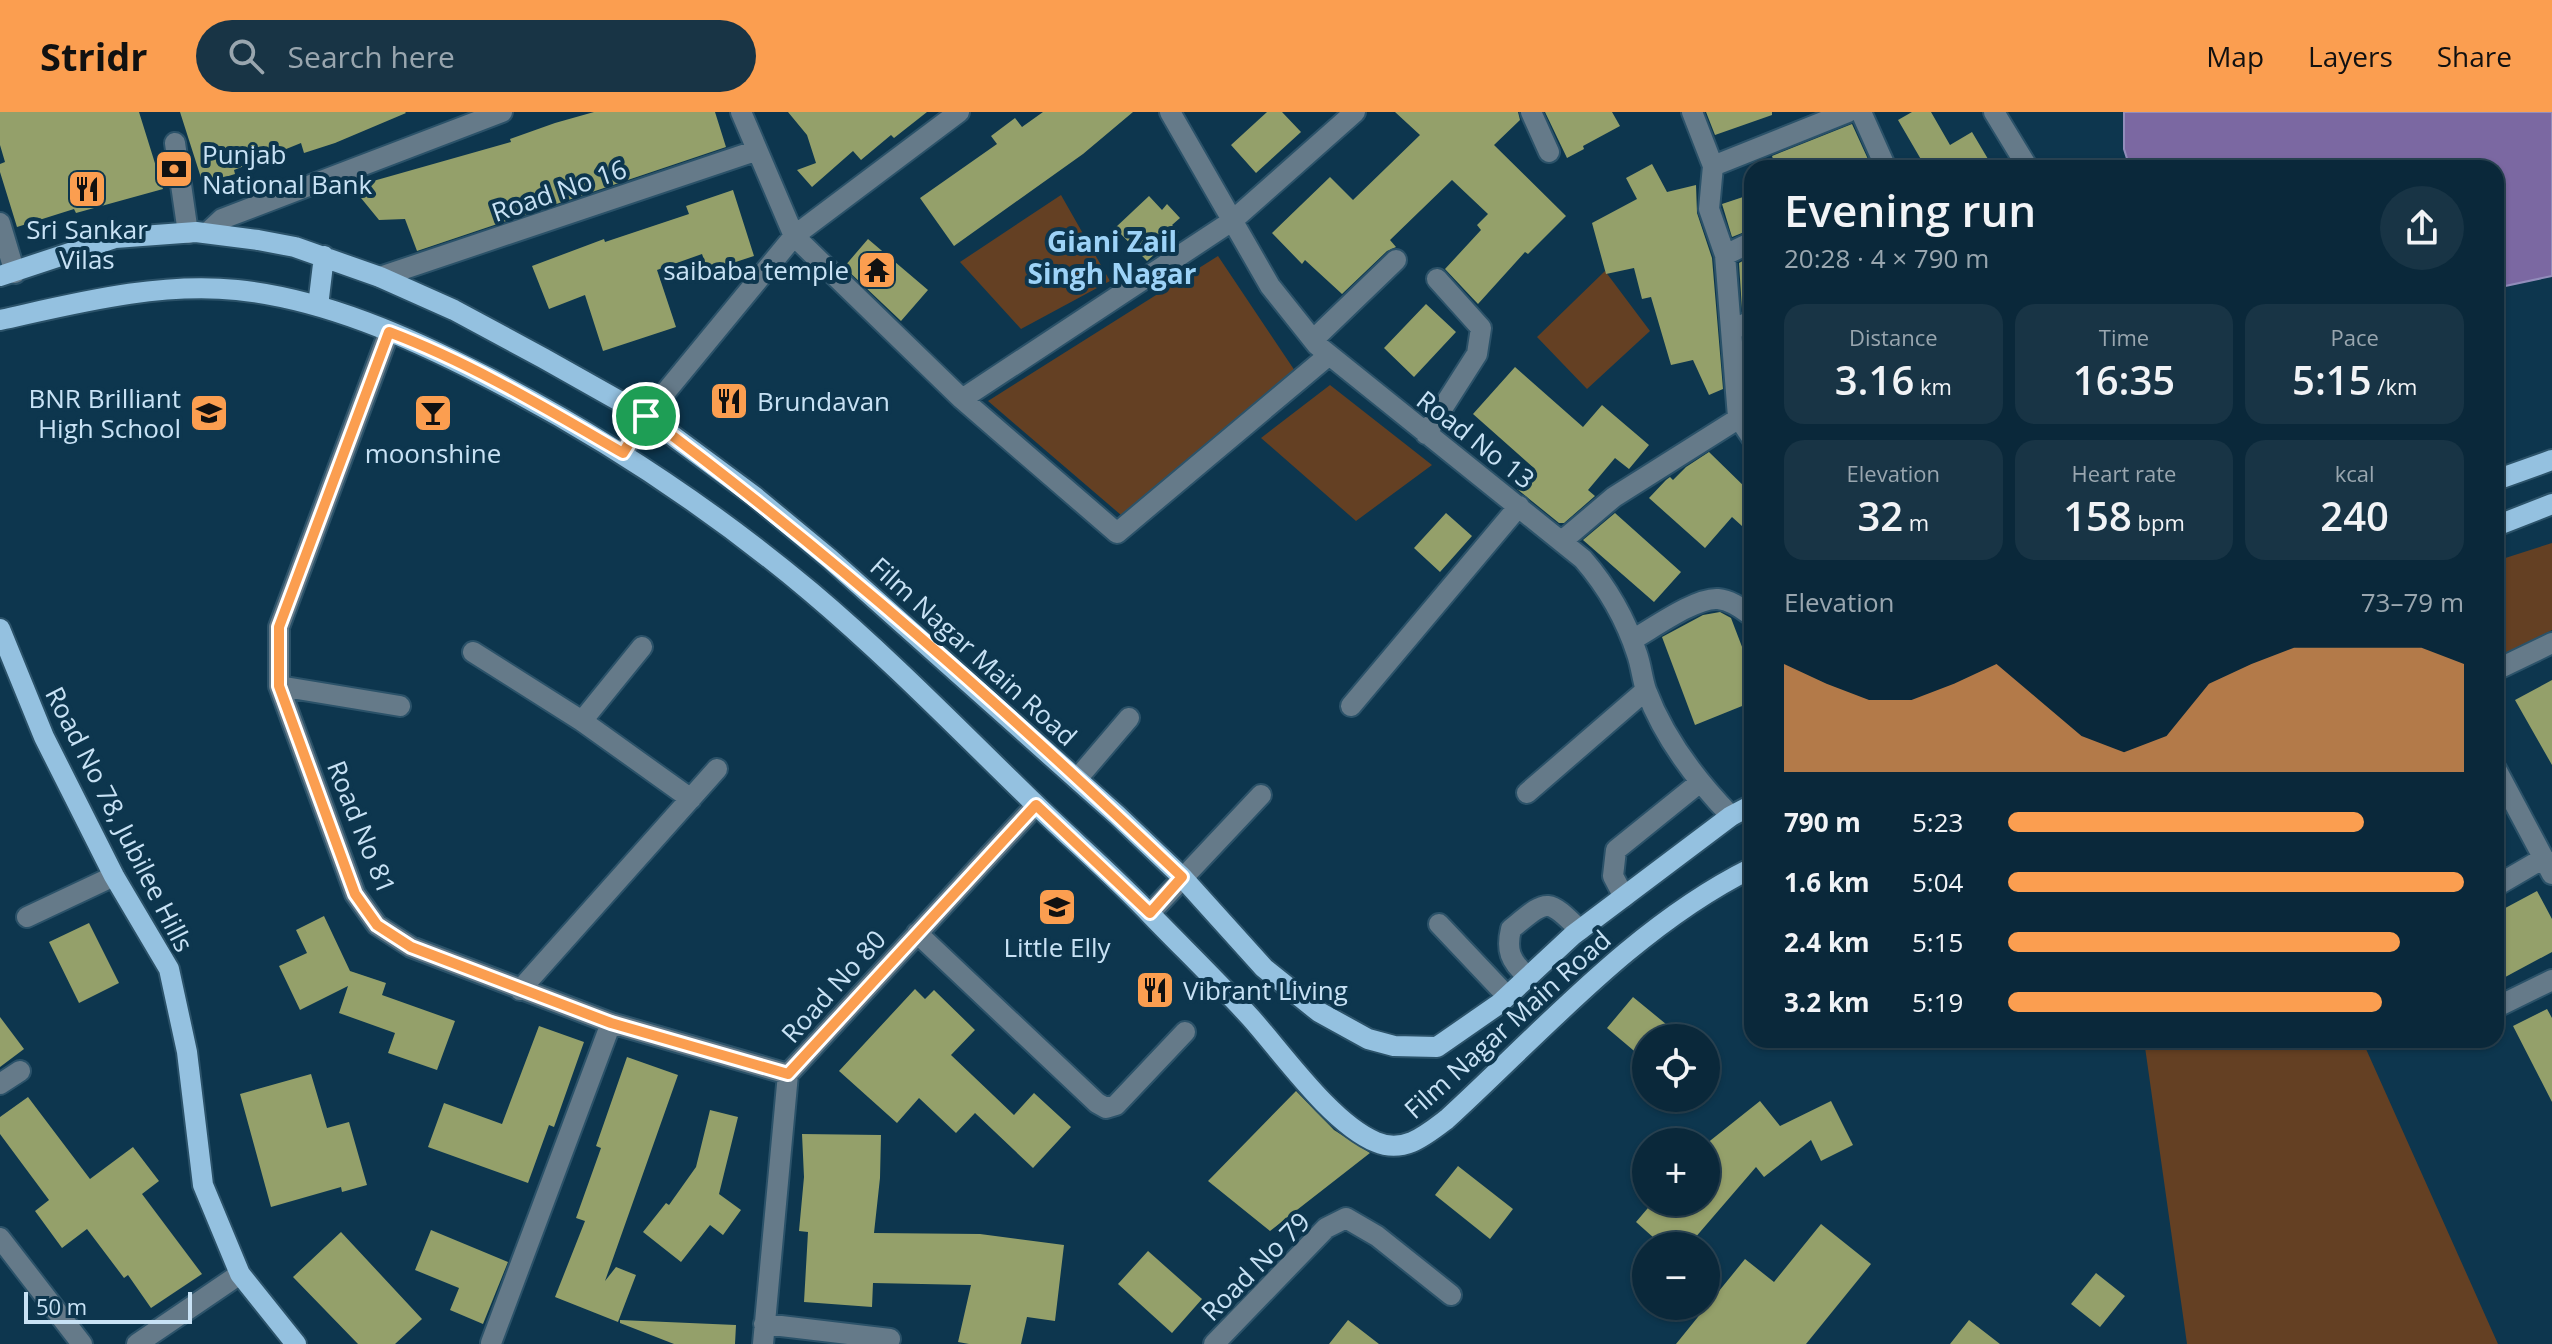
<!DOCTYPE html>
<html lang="en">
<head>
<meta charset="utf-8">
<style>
	body { margin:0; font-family:"Open Sans",sans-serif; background:#183445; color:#f1f3f6; height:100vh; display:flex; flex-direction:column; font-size:30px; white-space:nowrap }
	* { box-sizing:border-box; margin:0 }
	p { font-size:26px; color:#99a6af }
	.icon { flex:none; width:44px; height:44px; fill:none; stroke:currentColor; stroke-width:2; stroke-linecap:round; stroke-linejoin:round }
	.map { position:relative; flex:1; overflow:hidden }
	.details { position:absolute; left:1744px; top:48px; width:760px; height:888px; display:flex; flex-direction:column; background:#0a283a; border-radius:24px; box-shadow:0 2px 6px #0004,0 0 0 2px #2a4454 }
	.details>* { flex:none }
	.tools { position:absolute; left:1632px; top:912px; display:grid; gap:16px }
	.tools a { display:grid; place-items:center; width:88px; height:88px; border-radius:50%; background:#0a283a; box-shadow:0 2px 6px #0004,0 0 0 2px #2a4454; font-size:40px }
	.scale { position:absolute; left:24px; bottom:20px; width:168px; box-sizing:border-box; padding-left:8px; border:4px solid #c8e2f5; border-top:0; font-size:22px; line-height:28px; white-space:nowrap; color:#c8e2f5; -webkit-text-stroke:6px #0d364e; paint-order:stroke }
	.pin { position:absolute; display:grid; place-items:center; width:68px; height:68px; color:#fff; margin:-34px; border:4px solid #fff; border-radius:50%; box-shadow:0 2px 8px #0007 }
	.round { display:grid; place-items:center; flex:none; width:84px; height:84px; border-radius:42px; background:#183445 }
	.overview { display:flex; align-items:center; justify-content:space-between; height:136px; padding:0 40px }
	h1 { font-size:44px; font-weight:600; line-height:60px }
	.stats { display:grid; grid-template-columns:repeat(3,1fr); gap:12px; height:136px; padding:8px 40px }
	.stats div { display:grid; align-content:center; border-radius:20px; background:#183445; text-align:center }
	.stats b { font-size:40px; font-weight:600 }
	.stats small { font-size:22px; font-weight:400 }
	.stats p { font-size:22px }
	.chart { height:224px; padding:16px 40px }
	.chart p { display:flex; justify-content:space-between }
	.chart svg { width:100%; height:144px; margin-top:8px; fill:#fb9e50; opacity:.7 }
	ul { padding:0 40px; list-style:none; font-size:26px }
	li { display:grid; grid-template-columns:128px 96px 1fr; align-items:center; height:60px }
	li i { height:20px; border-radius:10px; background:#fb9e50 }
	header { display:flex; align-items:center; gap:48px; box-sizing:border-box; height:112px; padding:0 40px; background:#fb9e50; color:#111 }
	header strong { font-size:38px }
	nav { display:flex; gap:44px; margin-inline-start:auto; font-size:28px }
	.search { width:560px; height:72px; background:#183445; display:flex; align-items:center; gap:20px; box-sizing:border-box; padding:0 28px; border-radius:44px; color:#99a6af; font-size:30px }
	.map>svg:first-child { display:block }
	.green { fill:#644023 }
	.water { fill:#7b68a2; stroke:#928dbb; stroke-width:2 }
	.building { fill:#94a06a }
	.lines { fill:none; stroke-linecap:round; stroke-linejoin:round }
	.minor-casing { stroke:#2b5269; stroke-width:24 }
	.major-casing { stroke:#2b5269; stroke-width:24 }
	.minor { stroke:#657a89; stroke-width:20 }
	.major { stroke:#94c1e0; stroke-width:20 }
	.route-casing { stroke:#fff; stroke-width:16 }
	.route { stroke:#fb9e50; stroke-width:10 }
	.labels { text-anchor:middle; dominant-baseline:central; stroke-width:8; stroke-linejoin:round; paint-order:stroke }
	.poi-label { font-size:26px; fill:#c8e2f5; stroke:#0d364e; text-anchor:start }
	.street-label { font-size:26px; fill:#c8e2f5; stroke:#0d364e }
	.neighbourhood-label { font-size:28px; font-weight:bold; fill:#9dd3f8; stroke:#0d364e }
</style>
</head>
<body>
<header>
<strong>Stridr</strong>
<div class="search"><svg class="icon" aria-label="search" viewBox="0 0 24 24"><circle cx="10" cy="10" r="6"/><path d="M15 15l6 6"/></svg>Search here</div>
<nav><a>Map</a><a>Layers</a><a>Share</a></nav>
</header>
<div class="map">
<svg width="2552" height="1232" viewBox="0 0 2552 1232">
	<rect width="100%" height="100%" fill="#0d364e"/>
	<path class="green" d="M1061,83L1110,169L1021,217L960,150Z
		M1218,144L1295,259L1128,409L988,289Z
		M1605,159L1650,219L1587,277L1537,225Z
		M1330,273L1432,353L1356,409L1261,326Z
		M2552,431V518L2507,543L2496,542V449Z
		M2144,928H2362L2498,1232H2187Z"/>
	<path class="water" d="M2124,0H2552V164L2496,176V56H2130L2124,37Z"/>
	<path class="building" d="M0,0H139L163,77L76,101L74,97L17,115L0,60V52L5,50L0,33Z
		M180,0H405L406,1L335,31L304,41L301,31L234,58L235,62L203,72Z
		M594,0H715L726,35L417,139L405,107L379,108L352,75L511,30L510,27L555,11Z
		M788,0H927L894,26L891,23L861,48L853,39L812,75L797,58L816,51L807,23Z
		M1043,0H1133L1083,42L954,134L920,86L997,32L991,24L1015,6L1022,15Z
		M1267,0H1282L1301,20L1256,61L1231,33Z
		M1395,0H1518L1520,8L1494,33L1566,104L1528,142L1525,140L1478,192L1445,157L1481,118L1477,113L1488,102L1452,68L1390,128L1396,135L1387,139L1342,182L1305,148L1302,152L1272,121L1330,65L1353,88L1420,23Z
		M1545,0H1612L1620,14L1583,34L1584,37L1567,46Z
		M1706,0H1772V3L1715,23Z
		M1912,0H1931L1950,33L1972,20L1988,47L1973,56H1926L1898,8Z
		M1852,12L1872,56H1776L1772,44Z
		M1652,52L1667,80L1696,73L1697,101L1712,146L1723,277L1709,283L1693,248L1671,253L1651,185L1642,187L1634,156L1606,162L1592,111L1637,87L1626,66Z
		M733,78L754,144L708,159L702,142L657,158L676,215L603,239L585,183L549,197L532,154L604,127L605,130L689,102L686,94Z
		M1752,82V117L1732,125L1722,92Z
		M1149,84L1162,98L1167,92L1180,106L1172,113L1179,120L1147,149L1115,116Z
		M868,127L928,178L901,209L844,155Z
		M1752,144V195L1742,198L1739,151Z
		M1426,192L1456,220L1414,265L1384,236Z
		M1515,255L1583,315L1602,293L1649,333L1629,357L1615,346L1588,378L1595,384L1564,411H1559L1517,377L1535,357L1473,302Z
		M1709,340L1752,382V404L1742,414L1732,405L1705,436L1649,386L1666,368L1670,365L1673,368L1686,355Z
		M1446,401L1472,424L1440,460L1414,436Z
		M1615,401L1681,460L1654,490L1583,428Z
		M1720,500L1731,506L1752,561V590L1695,613L1662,525L1703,503Z
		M2552,568V653L2515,588Z
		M2537,779L2552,807V840L2496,870V801Z
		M324,804L350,859L386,871L382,883L455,909L437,958L388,941L395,921L339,901L348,874L300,898L279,854L307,841L296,818Z
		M89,811L119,871L79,891L49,830Z
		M915,877L925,887L934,878L975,918L951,943L1014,1003L1034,981L1071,1015L1033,1056L975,1001L956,1021L919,986L897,1011L839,959Z
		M1633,885L1683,926H1646V949L1607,916Z
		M2547,897L2552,906V990L2513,914Z
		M0,905L24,937L0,955Z
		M539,914L584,930L554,1015L549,1013L528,1071L428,1035L444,991L502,1012Z
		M627,945L678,963L605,1169L616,1155L636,1163L618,1210L555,1185L585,1109L576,1106L601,1036L596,1034Z
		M311,962L327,1016L349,1010L367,1073L342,1080L341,1075L271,1095L240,982Z
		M1296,979L1334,1018L1370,1041L1270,1119L1208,1069Z
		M28,985L90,1067L133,1035L159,1069L142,1082L202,1162L151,1196L128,1163L124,1166L87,1117L62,1136L35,1099L49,1088L0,1022V1005Z
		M1760,989L1780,1014L1831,989L1853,1033L1821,1049L1811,1028L1764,1065L1756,1055L1688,1134H1663L1636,1110L1653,1090H1706V1032Z
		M710,998L738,1005L719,1082L741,1098L723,1123L710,1113L681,1150L643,1120L666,1091L669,1093L696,1055Z
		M802,1022L881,1023L880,1066L874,1121L980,1122L1064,1133L1055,1209L1027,1205L1021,1232H969L958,1230L971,1173L873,1171L872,1195L804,1190L808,1120L799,1119L804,1065Z
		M1458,1054L1513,1097L1490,1127L1435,1083Z
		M1821,1112L1871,1152L1806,1232H1676L1745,1147L1774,1170Z
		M431,1118L508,1150L483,1212L450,1198L459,1176L415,1158Z
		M341,1120L422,1207L395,1232H358L293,1165Z
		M1148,1139L1202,1187L1172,1221L1118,1172Z
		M2096,1161L2125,1184L2100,1215L2071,1192Z
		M620,1208L736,1213L735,1232H674L620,1211Z
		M1348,1208L1379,1232H1329Z
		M1969,1208L2000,1232H1950Z"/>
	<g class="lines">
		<defs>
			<path id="minor" d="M741,0L794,124L962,287L1117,421L1329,243
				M1170,0L1270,174L1317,233L1583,447C1608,476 1625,505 1637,542C1641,553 1642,566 1646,578C1664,626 1696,668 1731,704
				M1531,0L1549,40
				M1692,0L1713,54L1709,97L1725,143L1738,305L1752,326
				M1861,0L1886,56
				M1994,0L2028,56
				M175,31L188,121
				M1713,54L1848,0
				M0,111L15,161
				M207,121L222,107L502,0
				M1725,143L1752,130
				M380,165L755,39
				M1733,218L1752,208
				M389,220L279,515V574L355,782L377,813L411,835L611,911L788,962
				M1313,228L1396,148
				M962,287L1232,109L1355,0
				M1426,322L1477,242L1481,216L1437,167
				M623,341L646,304L794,124L959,0
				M1562,429L1614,385L1752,298
				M1632,528C1652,517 1696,485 1718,487C1731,488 1742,497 1752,504
				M473,540L582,609L691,687
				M2496,558L2552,531
				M279,574L400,594
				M1351,594L1519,394
				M582,609L642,535
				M2496,657L2552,762
				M1077,667L1129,606
				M1527,681L1646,578
				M2496,774L2544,746
				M1624,785L1613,764L1616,738L1699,671
				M1150,801L1261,683
				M27,805L114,764
				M1439,812L1507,884
				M917,821L1097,991L1106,996L1116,993L1185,920
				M1527,864C1510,849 1506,838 1511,817C1548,787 1546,785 1580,818
				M520,878L717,657
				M2501,893L2552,868
				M0,972L20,959
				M0,1126L82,1232
				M764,1212L890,1227
				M491,1231L611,911
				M137,1232L240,1162
				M763,1232L788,962L1036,693
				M1214,1232L1326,1116L1346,1106L1377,1124L1451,1183"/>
			<path id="major" d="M0,164L115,126L196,120L258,128L295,135L380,165L454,198L543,246L646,304L754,384L830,447L1117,703L1182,765L1264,856L1319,900L1368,927L1394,934L1437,935L1499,892L1573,823L1731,704L1752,693
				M318,194L324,144
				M0,208C77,191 157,170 237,178C324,187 409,225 487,265C603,325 711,396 811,480C888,545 958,617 1030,687C1071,727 1113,763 1152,804C1185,838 1219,871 1251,906C1283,942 1332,1012 1376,1030C1404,1042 1426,1023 1447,1007C1542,920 1636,813 1752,756
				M2496,368L2552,348
				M2496,414L2552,392
				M0,517L44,625L114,764L169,857L187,940L203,1073L240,1162L296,1232"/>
		</defs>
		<use href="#minor" class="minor-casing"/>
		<use href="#major" class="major-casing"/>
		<use href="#minor" class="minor"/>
		<use href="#major" class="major"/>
	</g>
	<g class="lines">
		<defs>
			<path id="route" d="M389,220C471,251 547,297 623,341L646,304C836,445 1011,602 1182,765L1150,801L1036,693L788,962L611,911L411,835L377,813L355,782L279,574V515Z"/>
		</defs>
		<use href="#route" class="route-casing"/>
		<use href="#route" class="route"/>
	</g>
	<defs>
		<symbol id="bank-square" viewBox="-11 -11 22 22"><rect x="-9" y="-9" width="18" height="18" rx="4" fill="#fb9e50" stroke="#0d364e"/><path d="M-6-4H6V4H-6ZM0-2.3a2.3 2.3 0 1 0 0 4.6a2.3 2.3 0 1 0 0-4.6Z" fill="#111"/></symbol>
		<symbol id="restaurant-square" viewBox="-11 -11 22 22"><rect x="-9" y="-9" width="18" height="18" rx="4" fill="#fb9e50" stroke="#0d364e"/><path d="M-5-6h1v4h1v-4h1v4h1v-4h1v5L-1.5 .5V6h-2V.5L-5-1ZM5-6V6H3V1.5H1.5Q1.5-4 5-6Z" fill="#111"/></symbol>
		<symbol id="temple-square" viewBox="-11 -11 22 22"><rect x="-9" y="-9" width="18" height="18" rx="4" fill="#fb9e50" stroke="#0d364e"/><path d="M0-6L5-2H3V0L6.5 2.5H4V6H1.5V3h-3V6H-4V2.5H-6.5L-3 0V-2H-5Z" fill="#111"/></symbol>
		<symbol id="school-square" viewBox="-11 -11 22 22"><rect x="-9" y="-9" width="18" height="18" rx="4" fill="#fb9e50" stroke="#0d364e"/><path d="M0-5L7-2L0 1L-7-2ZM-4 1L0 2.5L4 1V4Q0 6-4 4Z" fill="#111"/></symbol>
		<symbol id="bar-square" viewBox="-11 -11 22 22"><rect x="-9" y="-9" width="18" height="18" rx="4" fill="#fb9e50" stroke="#0d364e"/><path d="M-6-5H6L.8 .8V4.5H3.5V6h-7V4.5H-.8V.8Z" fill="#111"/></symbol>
		<symbol id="university-square" viewBox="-11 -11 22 22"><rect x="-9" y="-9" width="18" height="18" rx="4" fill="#fb9e50" stroke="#0d364e"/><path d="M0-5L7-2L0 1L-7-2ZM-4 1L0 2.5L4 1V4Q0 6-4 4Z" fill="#111"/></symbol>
	</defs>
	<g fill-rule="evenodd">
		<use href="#bank-square" x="152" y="35" width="44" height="44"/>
		<use href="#restaurant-square" x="65" y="55" width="44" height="44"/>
		<use href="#temple-square" x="855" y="136" width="44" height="44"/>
		<use href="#restaurant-square" x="707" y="267" width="44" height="44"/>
		<use href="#school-square" x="187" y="279" width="44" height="44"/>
		<use href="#bar-square" x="411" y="279" width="44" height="44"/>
		<use href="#university-square" x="1035" y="773" width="44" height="44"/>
		<use href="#restaurant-square" x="1133" y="856" width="44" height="44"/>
	</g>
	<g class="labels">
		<g class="poi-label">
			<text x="202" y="42">Punjab<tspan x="202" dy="30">National Bank</tspan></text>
			<text x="87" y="117" text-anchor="middle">Sri Sankar<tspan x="87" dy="30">Vilas</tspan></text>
			<text x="849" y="158" text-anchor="end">saibaba temple</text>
			<text x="181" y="286" text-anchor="end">BNR Brilliant<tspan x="181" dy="30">High School</tspan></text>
			<text x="757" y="289">Brundavan</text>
			<text x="433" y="341" text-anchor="middle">moonshine</text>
			<text x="1057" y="835" text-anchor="middle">Little Elly</text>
			<text x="1183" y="878">Vibrant Living</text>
		</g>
		<g class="street-label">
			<text transform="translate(559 78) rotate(-19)">Road No 16</text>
			<text transform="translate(1476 327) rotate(38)">Road No 13</text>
			<text transform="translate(974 539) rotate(42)">Film Nagar Main Road</text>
			<text transform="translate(120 707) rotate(63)">Road No 78, Jubilee Hills</text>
			<text transform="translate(362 715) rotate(68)">Road No 81</text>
			<text transform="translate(833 874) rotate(-48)">Road No 80</text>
			<text transform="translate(1507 912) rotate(-42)">Film Nagar Main Road</text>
			<text transform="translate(1255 1154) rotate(-45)">Road No 79</text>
		</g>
		<g class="neighbourhood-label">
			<text x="1112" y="129">Giani Zail<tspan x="1112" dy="32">Singh Nagar</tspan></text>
		</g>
	</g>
</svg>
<div class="tools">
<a><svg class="icon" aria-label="locate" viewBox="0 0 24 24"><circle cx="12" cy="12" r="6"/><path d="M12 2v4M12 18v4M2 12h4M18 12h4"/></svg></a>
<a>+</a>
<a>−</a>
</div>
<div class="scale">50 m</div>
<div class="pin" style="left:646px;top:304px;background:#1e9e55"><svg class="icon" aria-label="arrive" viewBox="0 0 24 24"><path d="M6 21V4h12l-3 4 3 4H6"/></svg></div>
<section class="details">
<div class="overview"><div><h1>Evening run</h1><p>20:28 · 4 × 790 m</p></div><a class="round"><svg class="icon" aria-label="share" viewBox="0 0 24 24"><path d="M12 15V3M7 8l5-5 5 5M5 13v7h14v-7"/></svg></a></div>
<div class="stats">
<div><p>Distance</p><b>3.16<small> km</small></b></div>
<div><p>Time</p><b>16:35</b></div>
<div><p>Pace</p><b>5:15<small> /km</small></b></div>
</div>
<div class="stats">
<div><p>Elevation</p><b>32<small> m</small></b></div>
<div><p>Heart rate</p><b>158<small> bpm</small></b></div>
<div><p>kcal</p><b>240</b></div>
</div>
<div class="chart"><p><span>Elevation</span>73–79 m</p>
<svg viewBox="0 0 160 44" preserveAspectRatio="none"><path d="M0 44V11L10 17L20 22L30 22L40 17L50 11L60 22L70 33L80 38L90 33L100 17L110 11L120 6L130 6L140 6L150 6L160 11V44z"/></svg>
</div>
<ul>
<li><b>790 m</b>5:23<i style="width:78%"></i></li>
<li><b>1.6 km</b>5:04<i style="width:100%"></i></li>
<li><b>2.4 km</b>5:15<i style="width:86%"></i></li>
<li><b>3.2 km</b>5:19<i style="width:82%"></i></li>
</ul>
</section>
</div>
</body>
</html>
